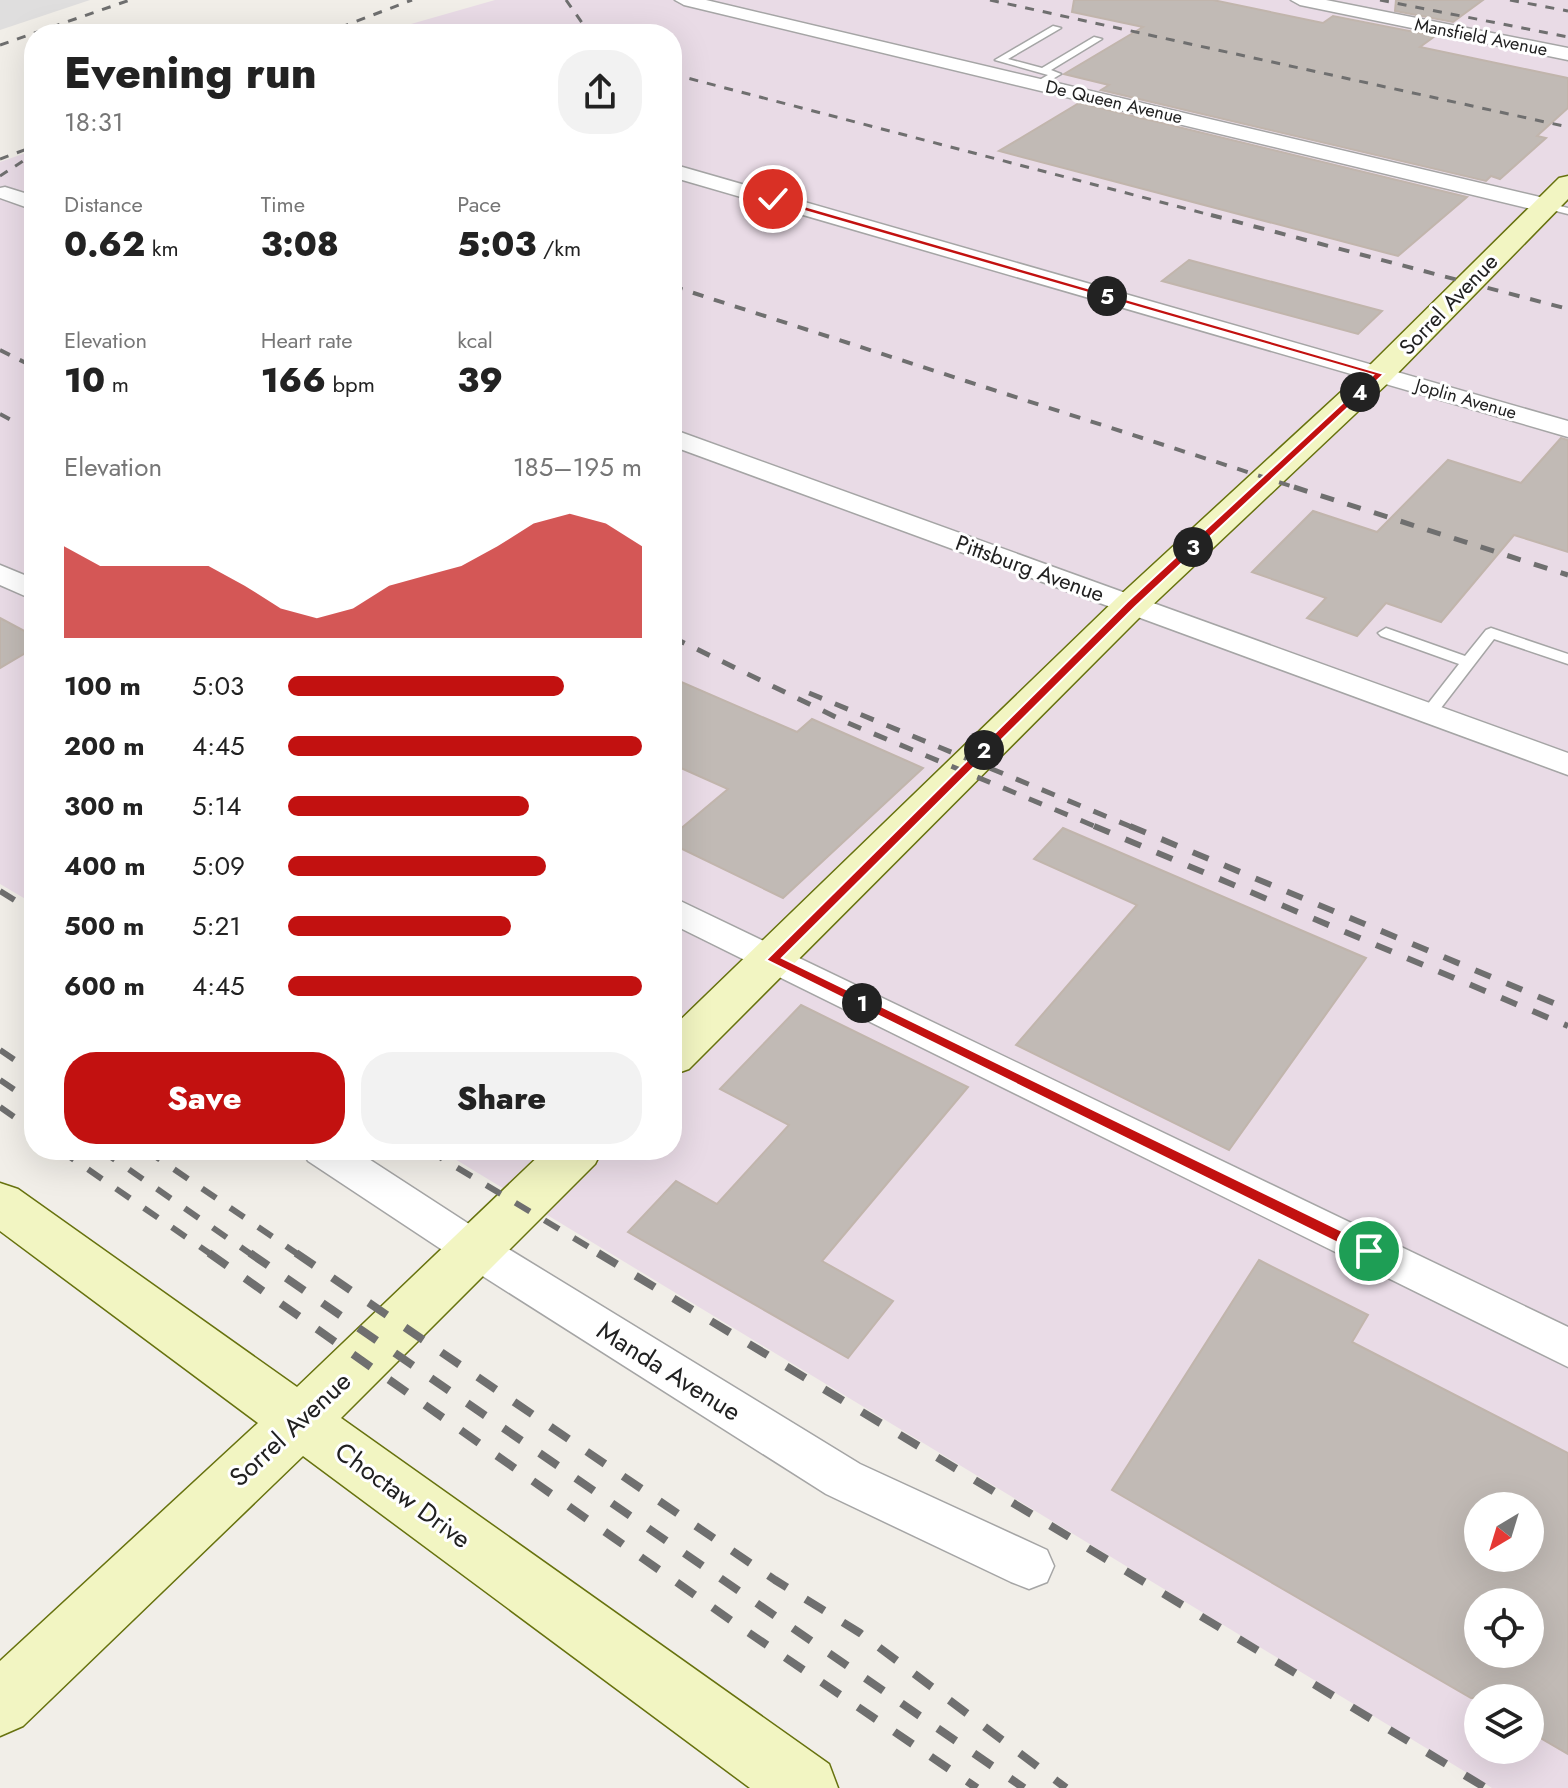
<!DOCTYPE html>
<html lang="en">
<head>
<meta charset="utf-8">
<style>
	body { margin:0; font-family:Jost,sans-serif; background:#f2f2f2; color:#222; height:100vh; display:flex; flex-direction:column; font-size:30px; white-space:nowrap }
	* { box-sizing:border-box; margin:0 }
	p { font-size:26px; color:#767676 }
	.icon { flex:none; width:44px; height:44px; fill:none; stroke:currentColor; stroke-width:2; stroke-linecap:round; stroke-linejoin:round }
	.map { position:relative; flex:1; overflow:hidden }
	.side { position:absolute; left:24px; top:24px; width:658px; height:1136px; display:flex; flex-direction:column; background:#fff; border-radius:32px; box-shadow:0 8px 32px #0002 }
	.side>* { flex:none }
	.needle { width:52px; rotate:218deg }
	.buttons { position:absolute; left:1464px; top:1492px; display:grid; gap:16px }
	.buttons a { display:grid; place-items:center; width:80px; height:80px; border-radius:50%; background:#fff; box-shadow:0 8px 32px #0002; font-size:40px }
	.pin { position:absolute; display:grid; place-items:center; width:68px; height:68px; color:#fff; margin:-34px; border:4px solid #fff; border-radius:50%; box-shadow:0 2px 8px #0007 }
	.km { position:absolute; width:40px; height:40px; margin:-20px; border-radius:50%; background:#222; color:#fff; font-size:22px; line-height:40px; text-align:center }
	.round { display:grid; place-items:center; flex:none; width:84px; height:84px; border-radius:32px; background:#f2f2f2 }
	.overview { display:flex; align-items:center; justify-content:space-between; height:136px; padding:0 40px }
	h1 { font-size:44px; font-weight:800; line-height:60px }
	.figures { display:grid; grid-template-columns:repeat(3,1fr); gap:12px; height:136px; padding:8px 40px }
	.figures div { display:grid; align-content:center }
	.figures b { font-size:34px; font-weight:800 }
	.figures small { font-size:22px; font-weight:400 }
	.figures p { font-size:22px }
	.chart { height:224px; padding:16px 40px }
	.chart p { display:flex; justify-content:space-between }
	.chart svg { width:100%; height:144px; margin-top:8px; fill:#c21110; opacity:.7 }
	.primary-button { display:flex; gap:16px; margin-top:auto; padding:16px 40px }
	.primary-button a { flex:1; height:92px; border-radius:32px; background:#c21110; color:#fff; font-size:32px; font-weight:800; line-height:92px; text-align:center }
	.primary-button a+a { background:#f2f2f2; color:#222 }
	ul { padding:0 40px; list-style:none; font-size:26px }
	li { display:grid; grid-template-columns:128px 96px 1fr; align-items:center; height:60px }
	li i { height:20px; border-radius:10px; background:#c21110 }
	.map>svg:first-child { display:block }
	.residential { fill:#dfdede }
	.industrial { fill:#e9dbe6; fill-rule:evenodd }
	.building { fill:#c1bab5; stroke:#c1b5ac; stroke-width:2; fill-rule:evenodd }
	.lines { fill:none; stroke-linecap:round; stroke-linejoin:round }
	.lane-casing { stroke:#a5a5a5; stroke-width:3 }
	.street-casing { stroke:#a5a5a5; stroke-width:3 }
	.secondary-casing { stroke:#67720e; stroke-width:3 }
	.lane { fill:#fff; fill-rule:evenodd }
	.street { fill:#fff; fill-rule:evenodd }
	.secondary { fill:#f2f5c2; fill-rule:evenodd }
	.rail-far4 { stroke:#6f6f6f; stroke-width:3; stroke-dasharray:9 9; stroke-linecap:butt }
	.rail-far3 { stroke:#6f6f6f; stroke-width:4; stroke-dasharray:11 11; stroke-linecap:butt }
	.rail-far2 { stroke:#6f6f6f; stroke-width:5; stroke-dasharray:14 14; stroke-linecap:butt }
	.rail-far1 { stroke:#6f6f6f; stroke-width:6; stroke-dasharray:17 17; stroke-linecap:butt }
	.rail { stroke:#6f6f6f; stroke-width:8; stroke-dasharray:22 22; stroke-linecap:butt }
	.route { fill:#c21110; stroke:#fff; stroke-width:2 }
	.labels { text-anchor:middle; dominant-baseline:central; stroke-width:6; stroke-linejoin:round; paint-order:stroke }
	.far-street-label { font-size:18px; fill:#212121; stroke:#fff }
	.street-label { font-size:22px; fill:#212121; stroke:#fff }
	.near-street-label { font-size:26px; fill:#212121; stroke:#fff }
</style>
</head>
<body>
<div class="map">
<svg width="1568" height="1788" viewBox="0 0 1568 1788">
	<rect width="100%" height="100%" fill="#f1eee8"/>
	<path class="residential" d="M0,0H90L0,30Z"/>
	<path class="industrial" d="M495,0H1568V1788H1492L440,1150H672V34H376ZM1478,1506H1530V1558H1478ZM1478,1602H1530V1654H1478ZM1478,1698H1530V1750H1478Z
		M34,150V904L0,884V162Z"/>
	<path class="building" d="M1074,0H1213L1323,23L1333,16L1435,36L1420,47L1568,78V108L1537,136L1546,138L1500,179L1491,176L1486,181L1101,90L1109,85L1064,74L1143,27L1072,12Z
		M1396,0H1483L1453,22L1395,11Z
		M1079,103L1467,197L1398,256L999,151Z
		M1189,260L1382,311L1358,334L1162,281Z
		M1561,438L1568,440V552L1514,535L1441,622L1386,603L1357,636L1307,618L1326,598L1252,572L1313,511L1377,532L1448,460L1521,483Z
		M0,618L34,636V648L0,668Z
		M672,678L797,732L812,719L923,768L783,898L672,844V836L728,789L672,764Z
		M1063,828L1366,958L1229,1150L1016,1045L1137,905L1034,859Z
		M801,1005L968,1087L822,1261L893,1301L848,1358L628,1232L676,1181L717,1204L789,1125L720,1089Z
		M1259,1260L1368,1315L1352,1342L1568,1453V1754L1530,1732V1698H1471L1112,1490ZM1478,1506H1530V1558H1478ZM1478,1602H1530V1654H1478Z"/>
	<g class="lines">
		<defs>
			<path id="lane" d="M1053,26L1061,28L1008,59L1042,68L1094,37L1102,39L1051,70L1061,74L1039,87L1036,86V82L1048,75L995,60Z
				M1544,202L1568,208V214L1540,207V203Z
				M1386,628L1465,656L1486,630L1491,628L1568,654V664L1494,639L1434,717L1428,719L1420,714L1459,664L1381,636L1378,633Z"/>
			<path id="street" d="M675,0H706L1544,198L1555,205L1544,212L684,5Z
				M1291,0H1326L1568,48V60L1300,5Z
				M672,164L1568,421V437L672,177Z
				M5,187L34,196V210L0,198V188Z
				M672,429L1568,753V775L672,446Z
				M0,565L34,579V600L0,585Z
				M672,897L1568,1327V1367L672,924Z
				M302,1150H355L489,1237L860,1464L1047,1550L1054,1566L1047,1582L1029,1589L1011,1582L826,1494L459,1261L308,1161Z"/>
			<path id="secondary" d="M1568,176V199L1390,381L1144,613L689,1069L672,1075V1028L1118,597L1368,367L1559,178Z
				M545,1150H602L595,1164L341,1418L829,1764L838,1788H750L303,1456L23,1726L0,1736V1661L258,1423L0,1231V1183L18,1189L297,1387Z"/>
		</defs>
		<use href="#lane" class="lane-casing"/>
		<use href="#street" class="street-casing"/>
		<use href="#secondary" class="secondary-casing"/>
		<use href="#lane" class="lane"/>
		<use href="#street" class="street"/>
		<use href="#secondary" class="secondary"/>
		<path class="rail-far4" d="M566,0L590,34
			M990,0L1568,127
			M1380,0L1568,37
			M1510,0L1568,11
			M323,34L412,0
			M0,45L130,0
			M672,74L1218,217
			M0,159L27,149
			M0,176L34,154"/>
		<path class="rail-far3" d="M1211,215L1568,309
			M672,286L1300,489
			M0,350L34,367
			M0,414L15,422"/>
		<path class="rail-far2" d="M1294,487L1568,575
			M672,637L848,723L1099,828
			M809,693L1134,828"/>
		<path class="rail-far1" d="M1094,826L1568,1026
			M1130,826L1568,1009
			M0,891L34,912
			M0,1050L34,1073
			M0,1080L34,1103
			M0,1107L34,1131
			M60,1150L212,1255
			M101,1150L252,1255
			M146,1150L299,1255
			M428,1150L602,1255"/>
		<path class="rail" d="M209,1253L736,1624L977,1788
			M250,1253L1024,1788
			M296,1253L775,1580L860,1633L1066,1788
			M598,1253L1486,1788"/>
	</g>
	<path class="route" d="M773,197L1384,374L1135,607L782,958L1375,1247V1256H1364L766,960L1127,602L1373,375L770,201Z"/>
	<g class="labels">
		<g class="far-street-label">
			<text transform="translate(1481 37) rotate(11)">Mansfield Avenue</text>
			<text transform="translate(1114 102) rotate(13)">De Queen Avenue</text>
			<text transform="translate(1466 399) rotate(16)">Joplin Avenue</text>
		</g>
		<g class="street-label">
			<text transform="translate(1448 304) rotate(-46)">Sorrel Avenue</text>
			<text transform="translate(1030 568) rotate(20)">Pittsburg Avenue</text>
		</g>
		<g class="near-street-label">
			<text transform="translate(669 1371) rotate(32)">Manda Avenue</text>
			<text transform="translate(290 1429) rotate(-43)">Sorrel Avenue</text>
			<text transform="translate(403 1495) rotate(36)">Choctaw Drive</text>
		</g>
	</g>
</svg>
<div class="buttons">
<a><svg class="needle" viewBox="-14 -14 28 28"><path d="M0-13l5 13h-10z" fill="#e53935"/><path d="M0 13l5-13h-10z" fill="#767676"/></svg></a>
<a><svg class="icon" aria-label="locate" viewBox="0 0 24 24"><circle cx="12" cy="12" r="6"/><path d="M12 2v4M12 18v4M2 12h4M18 12h4"/></svg></a>
<a><svg class="icon" aria-label="layers" viewBox="0 0 24 24"><path d="M12 4l9 5-9 5-9-5zM3 14l9 5 9-5"/></svg></a>
</div>
<div class="pin" style="left:1369px;top:1251px;background:#1e9e55"><svg class="icon" aria-label="arrive" viewBox="0 0 24 24"><path d="M6 21V4h12l-3 4 3 4H6"/></svg></div>
<div class="pin" style="left:773px;top:199px;background:#d93025"><svg class="icon" aria-label="check" viewBox="0 0 24 24"><path d="M5 12l5 5 9-10"/></svg></div>
<b class="km" style="left:862px;top:1003px">1</b>
<b class="km" style="left:984px;top:750px">2</b>
<b class="km" style="left:1193px;top:547px">3</b>
<b class="km" style="left:1360px;top:392px">4</b>
<b class="km" style="left:1107px;top:296px">5</b>
<section class="side">
<div class="overview"><div><h1>Evening run</h1><p>18:31</p></div><a class="round"><svg class="icon" aria-label="share" viewBox="0 0 24 24"><path d="M12 15V3M7 8l5-5 5 5M5 13v7h14v-7"/></svg></a></div>
<div class="figures">
<div><p>Distance</p><b>0.62<small> km</small></b></div>
<div><p>Time</p><b>3:08</b></div>
<div><p>Pace</p><b>5:03<small> /km</small></b></div>
</div>
<div class="figures">
<div><p>Elevation</p><b>10<small> m</small></b></div>
<div><p>Heart rate</p><b>166<small> bpm</small></b></div>
<div><p>kcal</p><b>39</b></div>
</div>
<div class="chart"><p><span>Elevation</span>185–195 m</p>
<svg viewBox="0 0 160 44" preserveAspectRatio="none"><path d="M0 44V16L10 22L20 22L30 22L40 22L50 28L60 35L70 38L80 35L90 28L100 25L110 22L120 16L130 9L140 6L150 9L160 16V44z"/></svg>
</div>
<ul>
<li><b>100 m</b>5:03<i style="width:78%"></i></li>
<li><b>200 m</b>4:45<i style="width:100%"></i></li>
<li><b>300 m</b>5:14<i style="width:68%"></i></li>
<li><b>400 m</b>5:09<i style="width:73%"></i></li>
<li><b>500 m</b>5:21<i style="width:63%"></i></li>
<li><b>600 m</b>4:45<i style="width:100%"></i></li>
</ul>
<div class="primary-button"><a>Save</a><a>Share</a></div>
</section>
</div>
</body>
</html>
